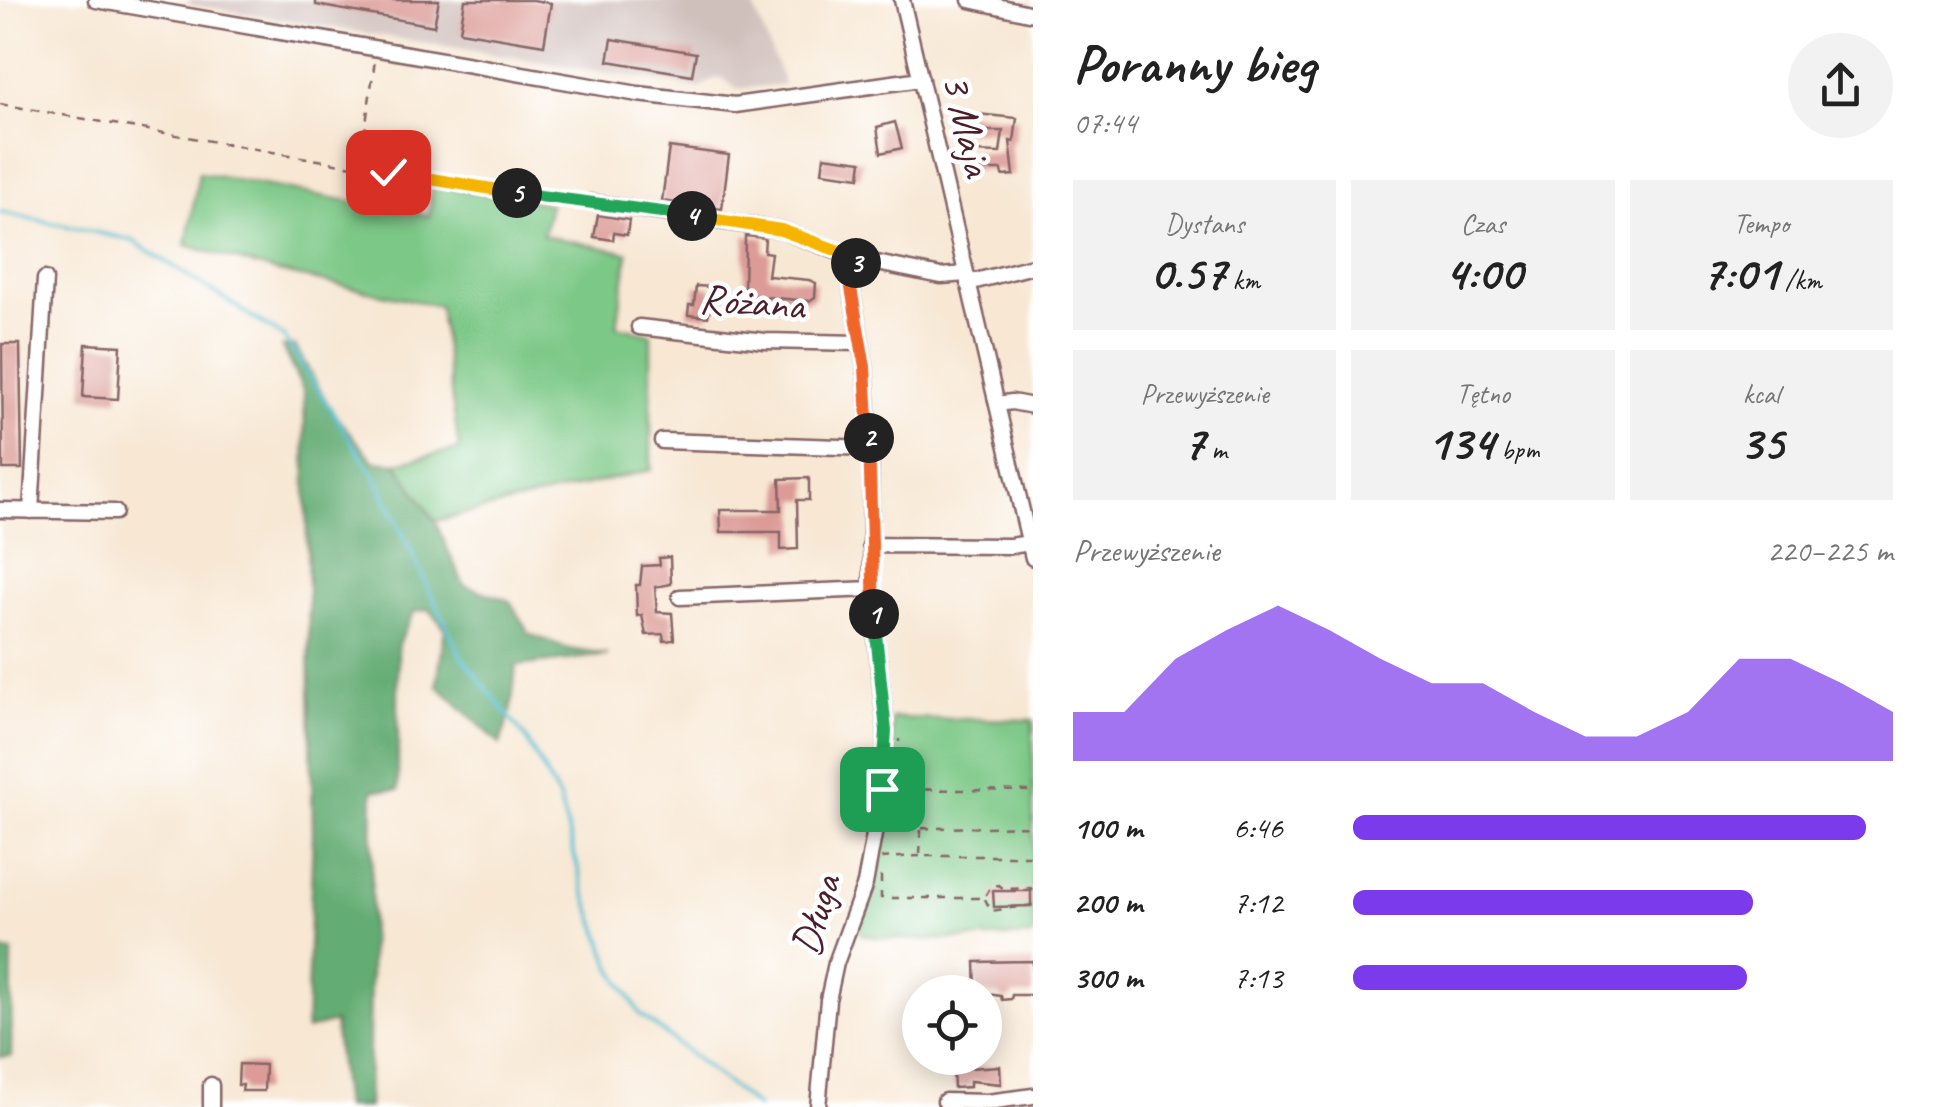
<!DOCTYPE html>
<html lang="pl">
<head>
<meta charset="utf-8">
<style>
	body { margin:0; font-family:Caveat,sans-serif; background:#f2f2f2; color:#222; height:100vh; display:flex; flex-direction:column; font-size:38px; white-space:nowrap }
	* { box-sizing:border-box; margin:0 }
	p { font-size:32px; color:#767676 }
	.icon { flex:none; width:55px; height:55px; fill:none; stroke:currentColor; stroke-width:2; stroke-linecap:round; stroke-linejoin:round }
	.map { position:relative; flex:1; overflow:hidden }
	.panel { display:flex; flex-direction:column; background:#fff; width:900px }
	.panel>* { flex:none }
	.tools { position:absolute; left:902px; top:975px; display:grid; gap:20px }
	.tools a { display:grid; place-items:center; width:100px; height:100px; border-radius:50%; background:#fff; box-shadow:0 5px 25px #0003; font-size:50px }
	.pin { position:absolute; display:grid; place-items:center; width:85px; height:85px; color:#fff; margin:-42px; border-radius:20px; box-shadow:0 5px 15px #0006 }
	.km { position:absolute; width:50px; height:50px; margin:-25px; border-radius:50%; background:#222; color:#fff; font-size:28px; line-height:50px; text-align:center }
	.round { display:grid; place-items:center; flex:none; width:105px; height:105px; border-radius:52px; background:#f2f2f2 }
	.summary { display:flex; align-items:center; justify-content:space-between; height:170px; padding:0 40px }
	h1 { font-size:55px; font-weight:700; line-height:75px }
	.figures { display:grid; grid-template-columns:repeat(3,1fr); gap:15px; height:170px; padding:10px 40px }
	.figures div { display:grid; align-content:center; border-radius:0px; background:#f2f2f2; text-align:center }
	.figures b { font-size:50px; font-weight:700 }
	.figures small { font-size:28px; font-weight:400 }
	.figures p { font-size:28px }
	.chart { height:280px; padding:20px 40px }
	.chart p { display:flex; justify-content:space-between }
	.chart svg { width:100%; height:180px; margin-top:10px; fill:#7c3aed; opacity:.7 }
	ul { padding:0 40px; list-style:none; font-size:32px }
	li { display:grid; grid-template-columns:160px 120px 1fr; align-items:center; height:75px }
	li i { height:25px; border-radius:12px; background:#7c3aed }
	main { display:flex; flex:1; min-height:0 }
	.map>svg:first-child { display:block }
	.industrial { fill:#d0c0bc }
	.green { fill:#7bc886; stroke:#627458; stroke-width:2.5 }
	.forest { fill:#64ac73; stroke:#57664f; stroke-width:2.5 }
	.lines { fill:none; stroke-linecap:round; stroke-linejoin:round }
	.stream { stroke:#52bcce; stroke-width:4 }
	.building { fill:#dc9b96 }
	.minor-casing { stroke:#876566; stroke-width:19 }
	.path { stroke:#876566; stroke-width:2.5; stroke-dasharray:8 8; stroke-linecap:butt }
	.minor { stroke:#fff; stroke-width:14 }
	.split-1-casing { stroke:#fff; stroke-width:20 }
	.split-2-casing { stroke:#fff; stroke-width:20 }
	.split-3-casing { stroke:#fff; stroke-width:20 }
	.split-4-casing { stroke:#fff; stroke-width:20 }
	.split-5-casing { stroke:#fff; stroke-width:20 }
	.split-6-casing { stroke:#fff; stroke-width:20 }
	.split-1 { stroke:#22a559; stroke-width:12 }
	.split-2 { stroke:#f0652b; stroke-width:12 }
	.split-3 { stroke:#f0652b; stroke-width:12 }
	.split-4 { stroke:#f5b400; stroke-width:12 }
	.split-5 { stroke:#22a559; stroke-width:12 }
	.split-6 { stroke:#f5b400; stroke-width:12 }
	.labels { text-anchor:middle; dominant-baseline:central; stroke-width:9; stroke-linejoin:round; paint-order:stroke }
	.street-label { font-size:42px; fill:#4a1f2b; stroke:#fff }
</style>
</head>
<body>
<main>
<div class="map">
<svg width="1033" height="1107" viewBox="0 0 1033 1107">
	<rect width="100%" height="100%" fill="#fff"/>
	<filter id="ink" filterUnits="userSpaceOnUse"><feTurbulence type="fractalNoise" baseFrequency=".01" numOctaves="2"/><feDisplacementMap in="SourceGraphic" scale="20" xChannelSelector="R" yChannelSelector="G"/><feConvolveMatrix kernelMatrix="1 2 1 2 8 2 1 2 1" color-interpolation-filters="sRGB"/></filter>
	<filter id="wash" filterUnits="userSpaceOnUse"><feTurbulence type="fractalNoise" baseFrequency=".0048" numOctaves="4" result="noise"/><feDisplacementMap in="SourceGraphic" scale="40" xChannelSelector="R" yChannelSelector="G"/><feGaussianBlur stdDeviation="2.25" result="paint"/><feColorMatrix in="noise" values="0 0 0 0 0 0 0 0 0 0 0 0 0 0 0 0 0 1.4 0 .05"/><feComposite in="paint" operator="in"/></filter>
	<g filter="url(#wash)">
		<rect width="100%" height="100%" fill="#f7e7d3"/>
		<path class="industrial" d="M188,0H751L784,84L736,89L723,78L713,79L700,88L190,4Z"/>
		<path class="green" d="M199,173L429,216L432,186L550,204L543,235L628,253L617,326L651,334V470L435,521L396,463L459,449L439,306L278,272L186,245Z
			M892,718L1033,720V936C1004,937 874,945 859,932L888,789Z"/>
		<path class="forest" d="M295,346L334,414L374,461L396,463L435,521L464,585L510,601L529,634L569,649L608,655L516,666L511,711L500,744L437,685L445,628L429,609L414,612L398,644V790H373L368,1107H344L334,1022L306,1030L313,833L304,392L282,347Z
			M0,950L12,952L11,1056L0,1057Z"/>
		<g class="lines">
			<path class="stream" d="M0,212L132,240L284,337L377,480L461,656L525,737L559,798L584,890L611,966L640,1014L757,1107"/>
		</g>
		<g id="blocks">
			<path class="building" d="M316,0H439L434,26L316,5Z
				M465,0H533L551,3L544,45L460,31Z
				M612,39L696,53L692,75L608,61Z
				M967,113L1017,118L1014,142L1010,141L1014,175L1003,176L1002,170H972V152L1000,153L1003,131H965Z
				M895,122L902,148L881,153L877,127Z
				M669,147L729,155L722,209L662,201Z
				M824,156L862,161L860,177L822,172Z
				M598,215L629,220L627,235L614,233L613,240L594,237Z
				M745,236L765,238L764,252L771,253L768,276L809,280L816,283L815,297L809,301L744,295Z
				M696,286L711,287L712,301L708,317L688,315L689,305H694Z
				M2,344H20L22,469H3Z
				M86,344L121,346L118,399L83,397Z
				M809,478V500H797L798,549L781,550V532H721L720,510H781L780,479Z
				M670,557L671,584L655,587L657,612L672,613L674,640L664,641L663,634L646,635L642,615L637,616L636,585H640L642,566L660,565L659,558Z
				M993,891H1031V906L994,907Z
				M1033,961V995H1012L1011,999L1002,1000L1001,996L976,992L975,962Z
				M239,1064L265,1065L264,1091H242L243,1085H238Z
				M1000,1066L1001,1084L970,1081V1087L954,1088L953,1069Z"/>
		</g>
	</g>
	<g filter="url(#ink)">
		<use href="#blocks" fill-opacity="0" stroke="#876566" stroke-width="2.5"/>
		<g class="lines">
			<defs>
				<path id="minor" d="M96,0L638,94L735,105L921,79
					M902,0L1033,558
					M970,0L1033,14
					M589,202L781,230L857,259
					M968,283L1033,266
					M639,327L765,341L860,343
					M997,404L1012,402L1033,406
					M662,441L870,448
					M0,510L115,512
					M31,511L45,279
					M870,545L1010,546L1030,543
					M680,597L872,589
					M211,1085V1107
					M945,1101L987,1102L1033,1096
					M818,1107L828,1000L836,963L865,884L883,785L886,731L872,599L870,448L865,367L851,288L857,259L941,276L966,274"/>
			</defs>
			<use href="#minor" class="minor-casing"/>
			<path class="path" d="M0,104L466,186L577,200
				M360,166L375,60
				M893,789L1033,791
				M899,790V739
				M890,829L1033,826
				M921,830L920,856H1033
				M881,858L920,856
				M881,876V898H984L991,886L999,885L1004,889L1031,888L1033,891
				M985,899L991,911L1033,905"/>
			<use href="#minor" class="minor"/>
		</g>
	</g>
	<g class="lines" filter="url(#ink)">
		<defs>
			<path id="split-1" d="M874,614L886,731L882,789"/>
			<path id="split-2" d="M869,438L874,614"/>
			<path id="split-3" d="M856,263L851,288L865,367L869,438"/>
			<path id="split-4" d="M692,216L781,230L847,254L857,259L856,263"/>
			<path id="split-5" d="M517,193L692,216"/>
			<path id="split-6" d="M388,172L517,193"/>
		</defs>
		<use href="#split-1" class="split-1-casing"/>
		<use href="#split-2" class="split-2-casing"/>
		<use href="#split-3" class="split-3-casing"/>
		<use href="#split-4" class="split-4-casing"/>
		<use href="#split-5" class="split-5-casing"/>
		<use href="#split-6" class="split-6-casing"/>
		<use href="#split-1" class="split-1"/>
		<use href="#split-2" class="split-2"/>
		<use href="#split-3" class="split-3"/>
		<use href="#split-4" class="split-4"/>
		<use href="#split-5" class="split-5"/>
		<use href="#split-6" class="split-6"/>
	</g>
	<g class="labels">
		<g class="street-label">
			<text transform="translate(967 125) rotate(77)">3 Maja</text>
			<text transform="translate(752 302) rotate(4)">Różana</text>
			<text transform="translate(816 915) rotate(-73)">Długa</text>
		</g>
	</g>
</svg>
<div class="tools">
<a><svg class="icon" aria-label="locate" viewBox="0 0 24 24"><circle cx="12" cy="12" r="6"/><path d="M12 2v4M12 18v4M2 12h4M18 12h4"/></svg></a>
</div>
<div class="pin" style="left:882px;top:789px;background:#1e9e55"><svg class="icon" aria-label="arrive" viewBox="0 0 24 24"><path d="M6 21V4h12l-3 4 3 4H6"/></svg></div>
<div class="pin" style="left:388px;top:172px;background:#d93025"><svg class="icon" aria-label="check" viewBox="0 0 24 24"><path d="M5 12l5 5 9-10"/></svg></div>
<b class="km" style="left:874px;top:614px">1</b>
<b class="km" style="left:869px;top:438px">2</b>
<b class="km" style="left:856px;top:263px">3</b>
<b class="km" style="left:692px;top:216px">4</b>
<b class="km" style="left:517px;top:193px">5</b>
</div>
<section class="panel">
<div class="summary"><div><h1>Poranny bieg</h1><p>07:44</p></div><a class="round"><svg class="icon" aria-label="share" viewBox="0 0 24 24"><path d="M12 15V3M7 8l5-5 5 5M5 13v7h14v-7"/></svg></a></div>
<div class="figures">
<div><p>Dystans</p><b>0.57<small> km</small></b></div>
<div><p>Czas</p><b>4:00</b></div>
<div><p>Tempo</p><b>7:01<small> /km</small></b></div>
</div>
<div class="figures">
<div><p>Przewyższenie</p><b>7<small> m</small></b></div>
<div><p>Tętno</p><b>134<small> bpm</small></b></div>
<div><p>kcal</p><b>35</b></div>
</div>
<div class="chart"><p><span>Przewyższenie</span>220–225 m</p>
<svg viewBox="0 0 160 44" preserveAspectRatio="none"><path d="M0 44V32L10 32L20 19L30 12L40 6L50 12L60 19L70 25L80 25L90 32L100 38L110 38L120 32L130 19L140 19L150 25L160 32V44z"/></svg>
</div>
<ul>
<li><b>100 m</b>6:46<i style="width:95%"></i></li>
<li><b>200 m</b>7:12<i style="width:74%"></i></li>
<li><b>300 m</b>7:13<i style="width:73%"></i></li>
</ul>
</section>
</main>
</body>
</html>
